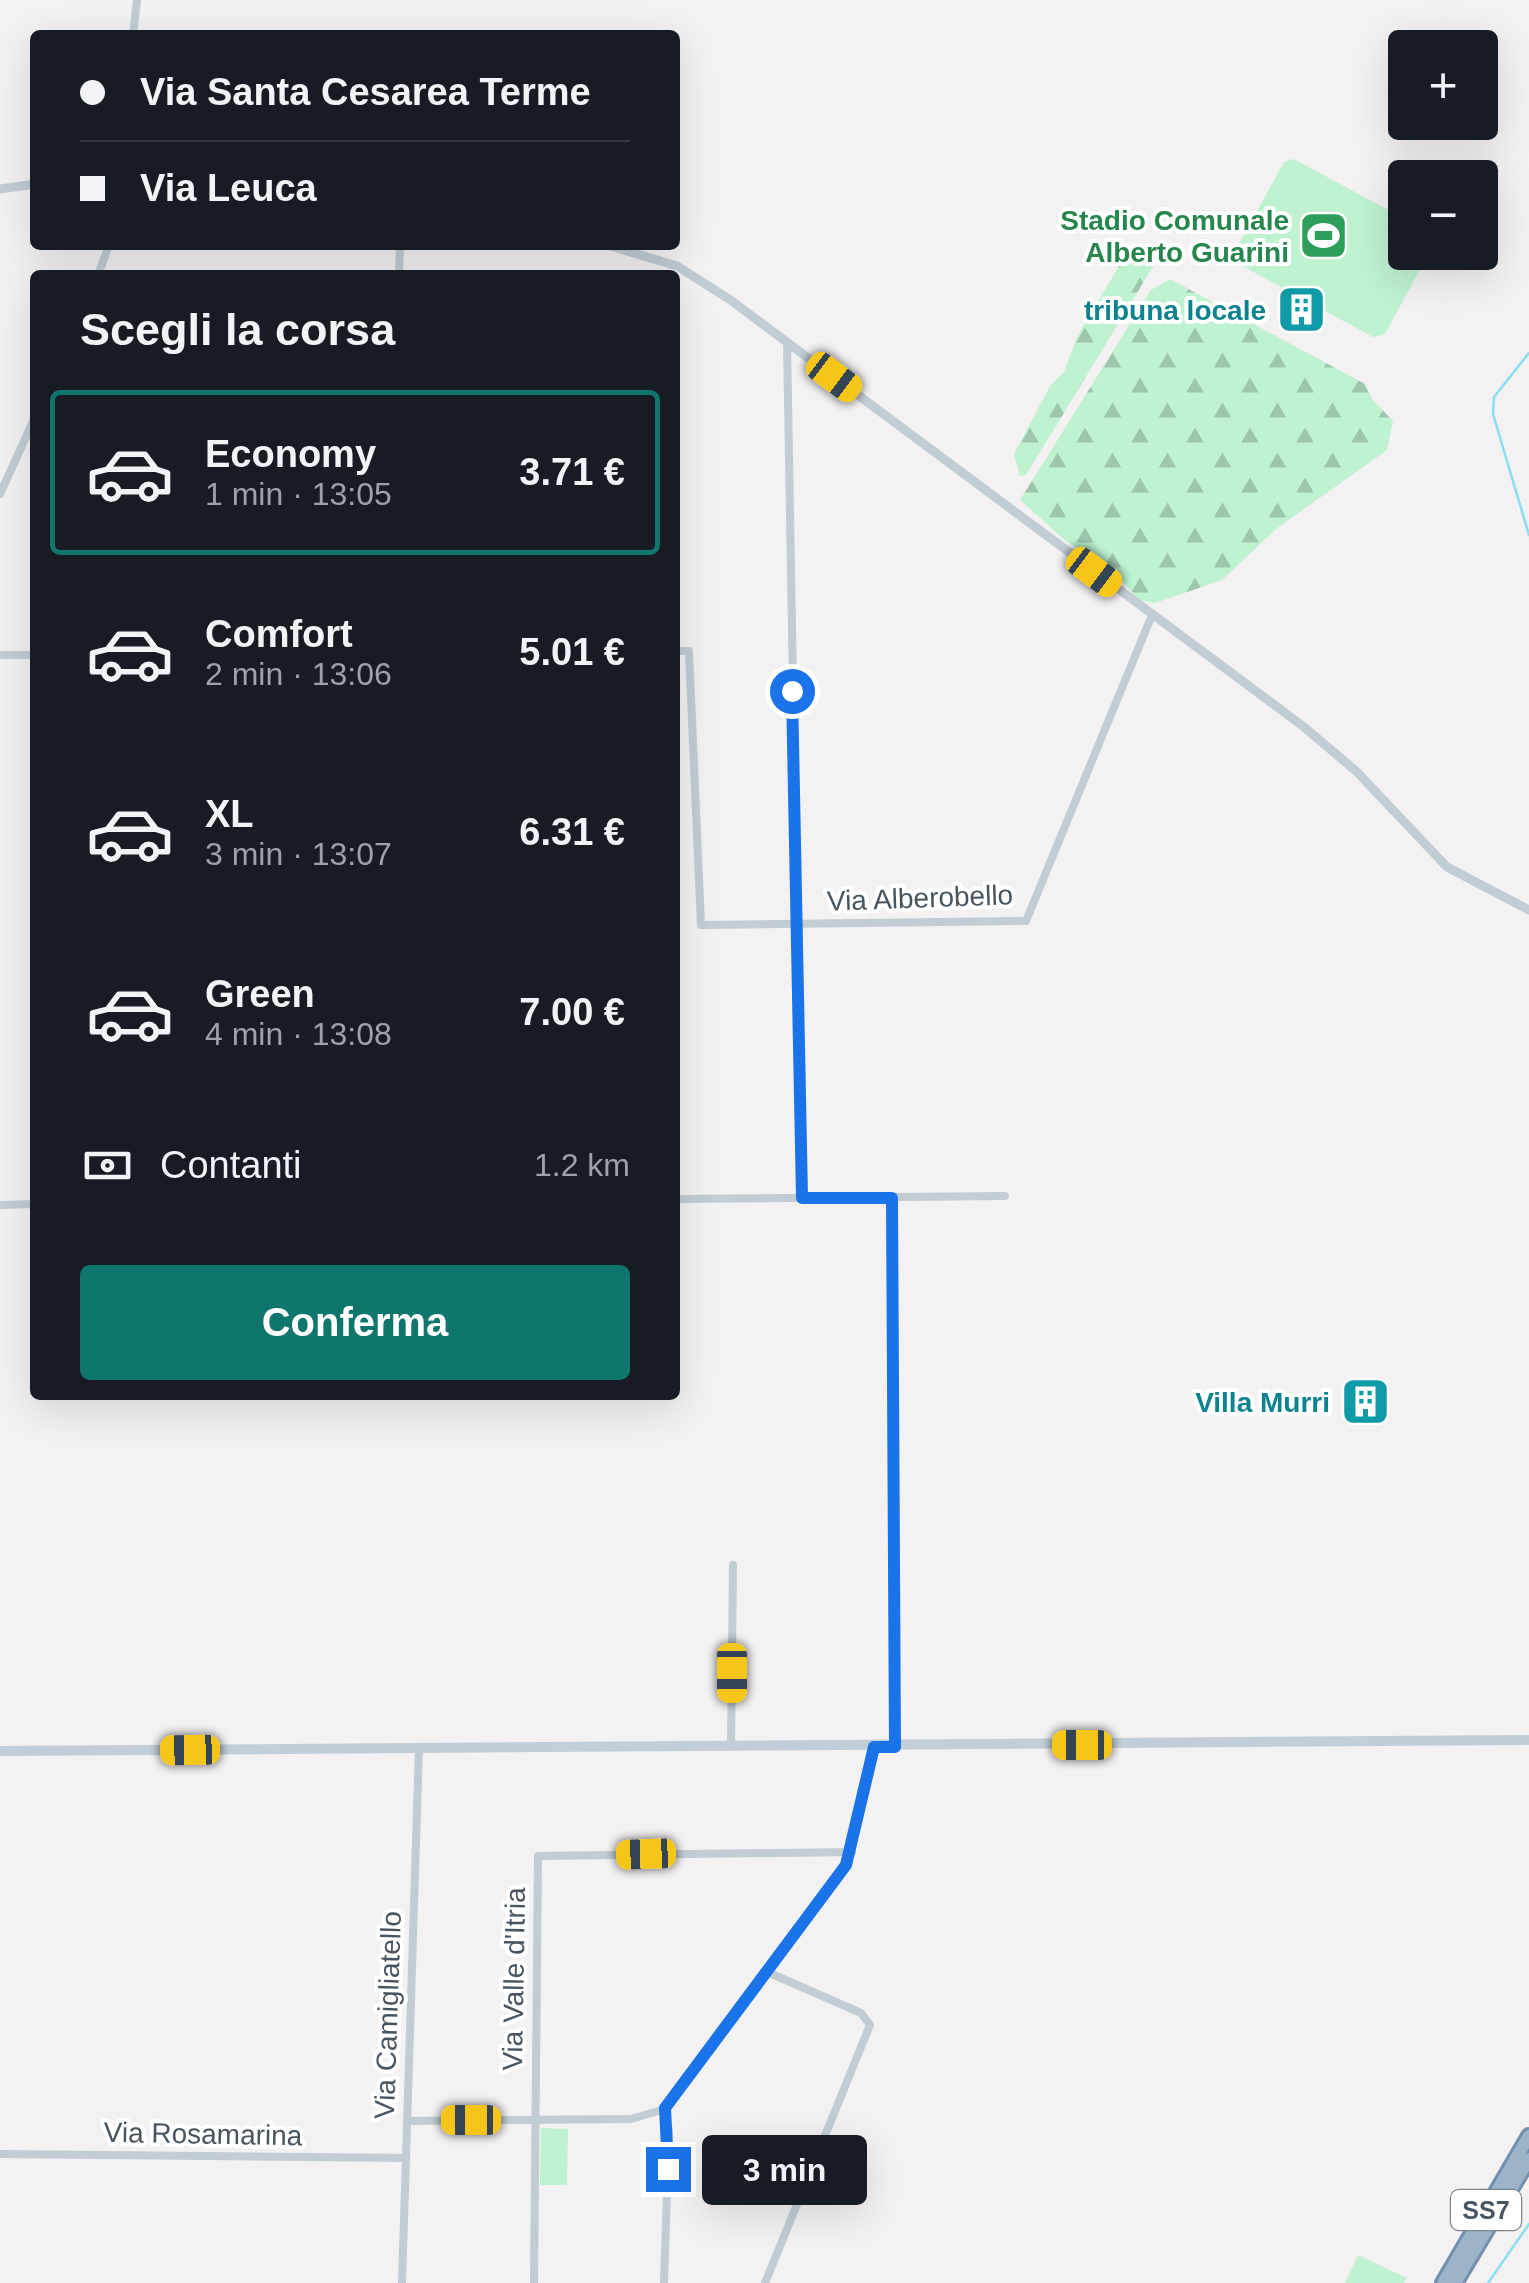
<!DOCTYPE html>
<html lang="it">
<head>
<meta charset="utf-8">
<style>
	:root { --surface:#171b24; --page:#242831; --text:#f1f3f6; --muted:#9ea1a6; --line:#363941; --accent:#0f766e }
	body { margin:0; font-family:Helvetica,sans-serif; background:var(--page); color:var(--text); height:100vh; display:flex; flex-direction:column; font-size:38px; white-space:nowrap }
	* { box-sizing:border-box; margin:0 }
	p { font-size:32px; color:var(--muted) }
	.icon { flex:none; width:55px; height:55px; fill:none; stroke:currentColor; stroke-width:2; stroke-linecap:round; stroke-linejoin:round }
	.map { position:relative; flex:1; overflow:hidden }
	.details { position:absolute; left:30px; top:270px; width:650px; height:1130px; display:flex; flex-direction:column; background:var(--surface); border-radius:10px; box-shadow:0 10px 40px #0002 }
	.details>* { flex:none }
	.banner { position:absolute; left:30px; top:30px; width:650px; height:220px; border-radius:10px; box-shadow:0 10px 40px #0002; display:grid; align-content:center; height:220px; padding:0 50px; background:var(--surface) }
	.tools { position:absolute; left:1388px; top:30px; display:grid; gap:20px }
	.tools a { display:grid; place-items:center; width:110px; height:110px; border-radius:10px; background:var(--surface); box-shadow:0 10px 40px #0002; font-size:50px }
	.end { position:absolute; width:45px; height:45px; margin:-22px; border:12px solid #1a73e8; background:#fff; box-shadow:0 0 0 5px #fff }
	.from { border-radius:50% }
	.bubble { position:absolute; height:70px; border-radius:10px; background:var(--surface); box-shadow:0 10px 40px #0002; font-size:32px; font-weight:600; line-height:70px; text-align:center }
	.car { position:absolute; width:30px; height:60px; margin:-30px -15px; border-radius:12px; box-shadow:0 0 8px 2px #0007; background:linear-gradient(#f5c518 24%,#345 0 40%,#f5c518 0 76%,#345 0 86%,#f5c518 0) }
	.banner b { display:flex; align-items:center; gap:35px; height:95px; font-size:38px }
	.banner b+b { border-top:2px solid var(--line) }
	.banner i { width:25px; height:25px; background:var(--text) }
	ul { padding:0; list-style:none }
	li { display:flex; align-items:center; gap:30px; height:165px; margin:0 20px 15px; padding:0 30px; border:5px solid transparent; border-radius:10px }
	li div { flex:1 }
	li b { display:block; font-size:38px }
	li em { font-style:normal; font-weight:600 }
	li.selected { border-color:var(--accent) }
	li>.icon { width:90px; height:90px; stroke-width:1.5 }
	h2 { padding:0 50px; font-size:45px; line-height:120px }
	.pay { display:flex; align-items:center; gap:25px; height:110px; padding:0 50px; font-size:38px }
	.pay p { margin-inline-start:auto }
	.primary-button { display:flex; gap:20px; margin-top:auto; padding:20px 50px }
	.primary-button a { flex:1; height:115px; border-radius:10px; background:var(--accent); color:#fff; font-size:40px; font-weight:600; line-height:115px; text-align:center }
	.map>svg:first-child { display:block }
</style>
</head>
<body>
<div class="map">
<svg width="1529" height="2283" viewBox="0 0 1529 2283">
	<defs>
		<pattern id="forest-firs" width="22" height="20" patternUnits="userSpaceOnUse" patternTransform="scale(2.5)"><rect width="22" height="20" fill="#bef2d1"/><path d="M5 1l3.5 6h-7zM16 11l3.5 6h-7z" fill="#9cc7ad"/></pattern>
	</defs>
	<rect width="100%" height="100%" fill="#f3f1f1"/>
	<!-- forest -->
	<path fill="url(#forest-firs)" d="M1131,254L1143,255L1154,265L1026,475L1020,476L1014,454L1050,386L1064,372L1077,337L1122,261Z
		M1170,279L1365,384L1373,400L1393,421L1387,450L1276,529L1222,580L1155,603L1139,600L1112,569L1066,541L1020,500L1151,290Z"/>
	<!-- pitch -->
	<path fill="#bef2d1" d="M1294,159L1405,219V252L1429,253L1385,334L1373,337L1237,263L1234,253L1284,162Z
		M541,2128L568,2129L567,2185H540Z
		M1358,2255L1407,2278L1404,2283H1345Z"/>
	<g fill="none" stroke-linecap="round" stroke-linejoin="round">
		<!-- stream -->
		<path stroke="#89def1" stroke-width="2.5" d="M1529,353L1494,397L1493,414L1529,535
			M1488,2283L1529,2224"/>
		<defs>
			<path id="trunk" d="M1443,2283L1529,2136
				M1455,2283L1529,2159"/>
		</defs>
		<!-- trunk casing -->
		<use href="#trunk" stroke="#7290ae" stroke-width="18"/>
		<!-- minor -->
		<path stroke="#c1ccd3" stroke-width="8" d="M133,35L137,0
			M98,275L109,245
			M399,275L400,245
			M787,342L802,1199
			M0,494L35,417
			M675,651H689L701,925L1026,921L1152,615
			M0,655H35
			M892,1198L895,1747
			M675,1199L1005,1196
			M0,1205L35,1204
			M731,1745L733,1565
			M765,1971L861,2013L870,2025L765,2283
			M407,2121L631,2119L665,2109L846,1865L874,1747
			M0,2154L406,2158
			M402,2283L419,1747
			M534,2283L538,1856L852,1852
			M664,2283L669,2131L665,2109"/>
		<!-- tertiary -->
		<path stroke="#c1ccd3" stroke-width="9" d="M0,189L35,184
			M607,245L677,266L729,299L1304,727L1356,771L1447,867L1529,910"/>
		<!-- secondary -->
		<path stroke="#c1cdd8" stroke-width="10" d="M0,1751L1529,1740"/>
		<!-- trunk -->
		<use href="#trunk" stroke="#9cb3ca" stroke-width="12"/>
	</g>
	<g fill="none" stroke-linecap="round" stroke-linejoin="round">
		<!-- route -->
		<path stroke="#1a73e8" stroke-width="12" d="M668,2169L665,2108L846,1865L874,1747H895L892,1198H802L792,691"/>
	</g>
	<!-- icons -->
	<defs>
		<symbol id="stadium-square" viewBox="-11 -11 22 22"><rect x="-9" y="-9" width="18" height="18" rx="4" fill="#2e9e5b" stroke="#fff"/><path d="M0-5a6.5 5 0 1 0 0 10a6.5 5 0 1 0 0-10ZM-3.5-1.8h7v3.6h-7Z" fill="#fff"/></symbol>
		<symbol id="building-square" viewBox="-11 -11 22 22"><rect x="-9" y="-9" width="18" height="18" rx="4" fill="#0f9aa8" stroke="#fff"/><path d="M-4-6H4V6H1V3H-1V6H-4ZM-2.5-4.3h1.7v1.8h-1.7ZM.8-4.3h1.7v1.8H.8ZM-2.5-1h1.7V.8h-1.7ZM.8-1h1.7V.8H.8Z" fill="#fff"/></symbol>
	</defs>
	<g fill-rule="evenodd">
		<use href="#stadium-square" x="1296" y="208" width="55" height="55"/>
		<use href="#building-square" x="1274" y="282" width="55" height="55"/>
		<use href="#building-square" x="1338" y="1374" width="55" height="55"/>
	</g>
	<g text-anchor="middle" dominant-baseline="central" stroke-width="8" stroke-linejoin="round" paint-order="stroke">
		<!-- shield labels -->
		<rect fill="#fff" stroke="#7f8890" stroke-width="2.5" x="1451" y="2190" width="70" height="40" rx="8"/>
		<g font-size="25" font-weight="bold" fill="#485560">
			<text x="1486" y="2210">SS7</text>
		</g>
		<!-- leisure labels -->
		<g font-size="28" font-weight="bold" fill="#27864d" stroke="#fff" text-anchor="end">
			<text x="1289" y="220">Stadio Comunale<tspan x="1289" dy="32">Alberto Guarini</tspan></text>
		</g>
		<!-- culture labels -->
		<g font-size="28" font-weight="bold" fill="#0d838f" stroke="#fff" text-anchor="end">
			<text x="1266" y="310">tribuna locale</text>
			<text x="1330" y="1402">Villa Murri</text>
		</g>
		<!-- street labels -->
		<g font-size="28" fill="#485560" stroke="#fff">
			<text transform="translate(920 898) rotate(-2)">Via Alberobello</text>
			<text transform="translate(514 1979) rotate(-89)">Via Valle d'Itria</text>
			<text transform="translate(388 2015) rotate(-88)">Via Camigliatello</text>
			<text transform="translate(203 2134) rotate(1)">Via Rosamarina</text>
		</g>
	</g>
</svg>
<div class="tools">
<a>+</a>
<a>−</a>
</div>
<i class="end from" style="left:792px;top:691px"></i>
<i class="end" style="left:668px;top:2169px"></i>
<div class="bubble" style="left:702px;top:2135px;width:165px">3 min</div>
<i class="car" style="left:834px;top:377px;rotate:127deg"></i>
<i class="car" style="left:1094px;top:572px;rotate:127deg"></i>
<i class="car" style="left:732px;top:1673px;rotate:180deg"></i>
<i class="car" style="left:1082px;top:1745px;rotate:270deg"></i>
<i class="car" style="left:190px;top:1750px;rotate:269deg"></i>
<i class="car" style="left:646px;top:1854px;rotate:268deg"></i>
<i class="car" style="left:471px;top:2120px;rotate:270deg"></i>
<div class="banner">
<b><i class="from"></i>Via Santa Cesarea Terme</b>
<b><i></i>Via Leuca</b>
</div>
<section class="details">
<h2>Scegli la corsa</h2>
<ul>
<li class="selected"><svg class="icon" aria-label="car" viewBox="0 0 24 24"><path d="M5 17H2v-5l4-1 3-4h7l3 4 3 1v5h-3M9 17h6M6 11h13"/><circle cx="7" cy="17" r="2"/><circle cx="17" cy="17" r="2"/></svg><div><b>Economy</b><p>1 min · 13:05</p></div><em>3.71 €</em></li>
<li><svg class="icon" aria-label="car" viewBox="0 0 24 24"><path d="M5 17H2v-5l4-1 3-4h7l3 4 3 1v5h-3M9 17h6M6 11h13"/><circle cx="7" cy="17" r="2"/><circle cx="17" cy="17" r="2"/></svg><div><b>Comfort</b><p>2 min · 13:06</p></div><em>5.01 €</em></li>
<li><svg class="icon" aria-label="car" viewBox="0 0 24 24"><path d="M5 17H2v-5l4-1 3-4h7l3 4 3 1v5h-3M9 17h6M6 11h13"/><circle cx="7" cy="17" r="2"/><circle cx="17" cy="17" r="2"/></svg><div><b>XL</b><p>3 min · 13:07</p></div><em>6.31 €</em></li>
<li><svg class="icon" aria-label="car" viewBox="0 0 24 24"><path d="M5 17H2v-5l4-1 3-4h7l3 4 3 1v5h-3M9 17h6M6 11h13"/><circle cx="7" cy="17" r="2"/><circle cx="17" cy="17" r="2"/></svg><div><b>Green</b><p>4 min · 13:08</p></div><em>7.00 €</em></li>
</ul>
<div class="pay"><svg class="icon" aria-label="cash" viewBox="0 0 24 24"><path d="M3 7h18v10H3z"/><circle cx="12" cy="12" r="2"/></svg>Contanti<p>1.2 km</p></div>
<div class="primary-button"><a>Conferma</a></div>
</section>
</div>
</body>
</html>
